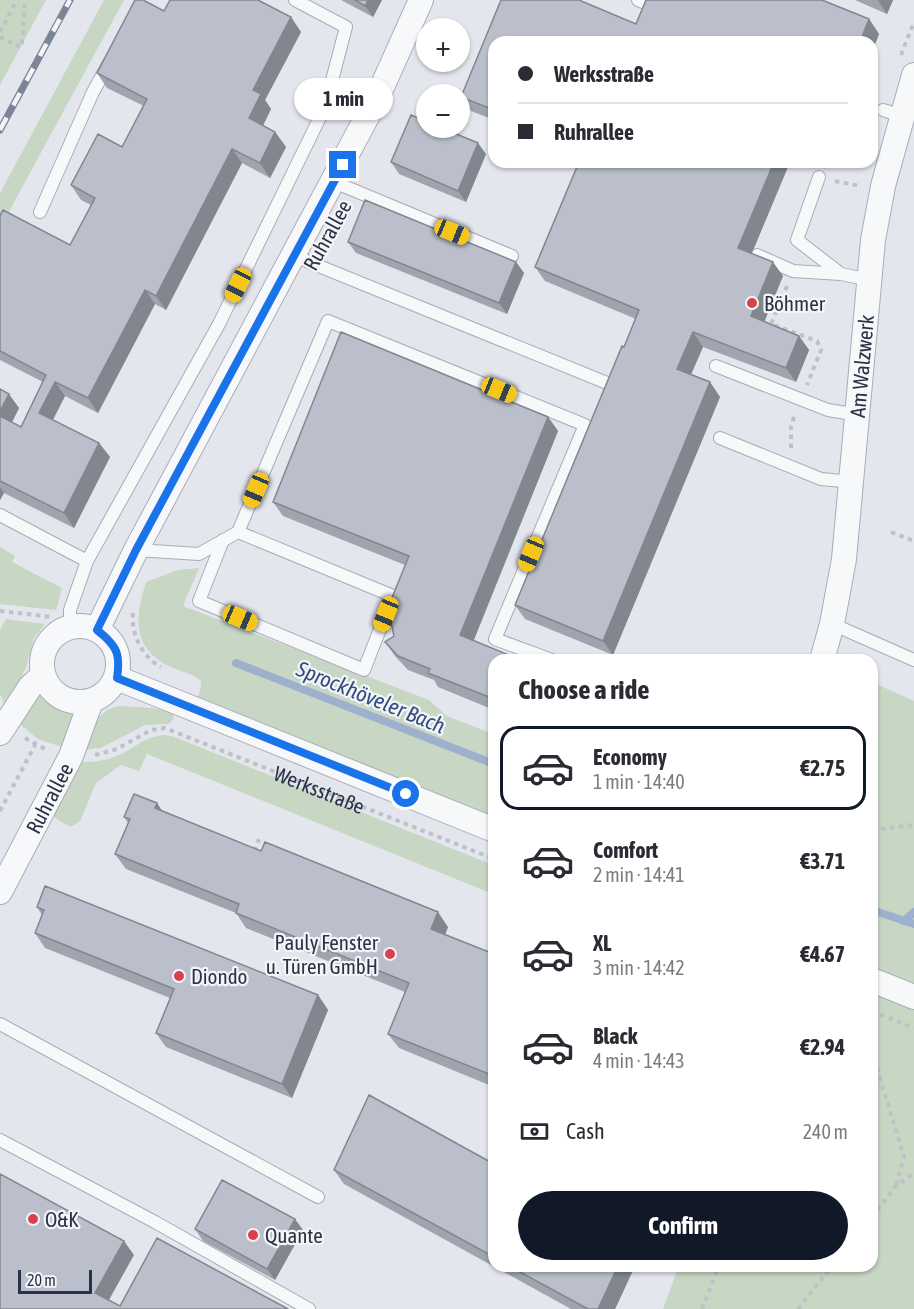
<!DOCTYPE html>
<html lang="en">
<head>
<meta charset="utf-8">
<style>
	:root { --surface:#fff; --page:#f2f2f3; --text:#2b2b33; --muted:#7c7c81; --line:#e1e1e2; --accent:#111827 }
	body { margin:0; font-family:"Asap Condensed",sans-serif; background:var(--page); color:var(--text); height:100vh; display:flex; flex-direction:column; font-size:22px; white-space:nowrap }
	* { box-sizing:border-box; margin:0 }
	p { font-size:20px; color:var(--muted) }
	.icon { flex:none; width:33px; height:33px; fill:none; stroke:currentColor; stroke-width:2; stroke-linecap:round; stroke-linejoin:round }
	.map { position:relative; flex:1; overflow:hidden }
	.drawer { position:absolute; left:488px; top:654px; width:390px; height:618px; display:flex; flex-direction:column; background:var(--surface); border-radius:18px; box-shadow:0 2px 4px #0004 }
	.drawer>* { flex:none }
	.banner { position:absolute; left:488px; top:36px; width:390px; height:132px; border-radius:18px; box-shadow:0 2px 4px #0004; display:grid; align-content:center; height:132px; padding:0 30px; background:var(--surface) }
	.fabs { position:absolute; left:416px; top:18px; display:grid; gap:12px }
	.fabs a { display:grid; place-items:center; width:54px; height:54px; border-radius:50%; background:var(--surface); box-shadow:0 2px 4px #0004; font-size:30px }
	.scale { position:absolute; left:18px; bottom:15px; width:74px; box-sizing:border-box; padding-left:6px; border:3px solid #2a3246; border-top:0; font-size:16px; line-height:21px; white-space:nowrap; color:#2a3246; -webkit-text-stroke:4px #f3f5f9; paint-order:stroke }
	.end { position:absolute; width:27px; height:27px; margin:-14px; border:8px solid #1a73e8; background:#fff; box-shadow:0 0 0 3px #fff }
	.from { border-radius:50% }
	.bubble { position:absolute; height:42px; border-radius:21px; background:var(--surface); box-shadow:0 2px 4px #0004; font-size:20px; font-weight:700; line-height:42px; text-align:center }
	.car { position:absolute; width:18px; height:36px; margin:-18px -9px; border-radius:8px; box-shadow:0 0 4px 2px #0007; background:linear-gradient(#f5c518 24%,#345 0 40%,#f5c518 0 76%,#345 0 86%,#f5c518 0) }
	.banner b { display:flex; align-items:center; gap:21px; height:57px; font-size:22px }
	.banner b+b { border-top:2px solid var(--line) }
	.banner i { width:15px; height:15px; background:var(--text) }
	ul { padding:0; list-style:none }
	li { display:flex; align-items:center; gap:18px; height:84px; margin:0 12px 9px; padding:0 18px; border:3px solid transparent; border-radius:18px }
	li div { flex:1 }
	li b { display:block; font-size:22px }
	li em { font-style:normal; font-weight:700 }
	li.selected { border-color:var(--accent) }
	li>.icon { width:54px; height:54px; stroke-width:1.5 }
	h2 { padding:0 30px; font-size:27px; line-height:72px }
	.pay { display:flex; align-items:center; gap:15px; height:66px; padding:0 30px; font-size:22px }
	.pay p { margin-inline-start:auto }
	.action { display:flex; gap:12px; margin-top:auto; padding:12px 30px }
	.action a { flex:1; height:69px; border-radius:36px; background:var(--accent); color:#fff; font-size:24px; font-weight:700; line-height:69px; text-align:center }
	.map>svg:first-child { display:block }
</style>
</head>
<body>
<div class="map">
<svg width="914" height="1309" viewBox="0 0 914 1309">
	<rect width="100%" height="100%" fill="#e3e6ec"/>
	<!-- green -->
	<path fill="#c7d7c4" d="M0,0H46L0,85Z
		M104,0H124L0,228V193Z
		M0,547L15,556L12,562L62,588L56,610L0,604Z
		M199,568L183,606L429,700L447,716L493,734V817L198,697L201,687V681C193,674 180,671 171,667C131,648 135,618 146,582L178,570Z
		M6,619L45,624L34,638L26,667L7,709L0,694V630Z
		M872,682L914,701V1309H663L679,1266H872Z
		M38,693C49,706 61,711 77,715L65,748L38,739L17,722Z
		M120,706L152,708L174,713L173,719L169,724L145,725L101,748L81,750C90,730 96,710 120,706Z
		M163,735L172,736L493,865V894L147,754L139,771L121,765L96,783L80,821L71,827L55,818L51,812L76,762C94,763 112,760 127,751C140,743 148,737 163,735Z"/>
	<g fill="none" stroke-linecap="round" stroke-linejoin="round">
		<!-- stream -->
		<path stroke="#9db1ce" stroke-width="8" d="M236,663L494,764
			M872,910L914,924
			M904,921L914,912"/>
		<defs>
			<path id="service" d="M638,0L650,5
				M883,110L902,116
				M819,177L797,240L841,274
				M334,182L512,256
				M40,212L93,92L109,63
				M757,255L793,271L841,274L870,280
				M294,256L612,385
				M716,366L828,410L859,415
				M720,438L821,479L852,482
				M0,515L87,561L219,324L325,107L346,27L295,0
				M223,540L199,601L364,670L393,596L238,532
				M136,550L199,554L238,532L328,321L585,425L495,639L552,660
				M832,624L914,660
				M70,627V610L87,561
				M0,1024L318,1197
				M0,1140L155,1222L309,1309"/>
			<g id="minor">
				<circle cx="80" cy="664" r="38"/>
				<path d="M97,630L136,550L378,96L421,0"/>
				<path id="s2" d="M822,660L832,624L844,559L873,240L883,186L914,75"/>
				<path d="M117,678L494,830"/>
				<path d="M0,733L30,687L43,675"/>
				<path id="s3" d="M0,892L71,756L91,701"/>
				<path d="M872,980L914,997"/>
			</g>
		</defs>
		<!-- service casing -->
		<use href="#service" stroke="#a8acb7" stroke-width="14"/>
		<!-- minor casing -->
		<use href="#minor" stroke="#a8acb7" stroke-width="26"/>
		<!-- path -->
		<g stroke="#bec1c8" stroke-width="4" stroke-dasharray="4.5 4.5" stroke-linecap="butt">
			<path d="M0,32L17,0"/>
			<path d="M0,37L20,47"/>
			<path d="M22,44L25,0"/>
			<path d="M901,55L914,22"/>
			<path d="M835,181L860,186"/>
			<path d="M787,286L771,324L817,341L821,350L807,385"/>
			<path d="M791,448V426L795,414"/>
			<path d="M891,532L914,541"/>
			<path d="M0,611L52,617"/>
			<path d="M133,613C131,634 142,657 161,667"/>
			<path d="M25,738L47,750"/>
			<path id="s1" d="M95,755L117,749L151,730L165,728L494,859"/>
			<path d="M0,811L35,745"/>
			<path d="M872,830L914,825"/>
			<path d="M254,851L259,839"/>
			<path d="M872,1011L914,1028"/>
			<path d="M872,1051L904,1157L896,1186"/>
			<path d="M872,1217L896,1186L914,1173"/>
			<path d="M702,1309L719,1266"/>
			<path d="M798,1309L832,1266"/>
		</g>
		<!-- service -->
		<use href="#service" stroke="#f7f8fa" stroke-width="12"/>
		<!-- minor -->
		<use href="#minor" stroke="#f7f8fa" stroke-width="24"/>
		<defs>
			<path id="rail" d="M0,130L70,0"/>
		</defs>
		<!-- rail casing -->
		<use href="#rail" stroke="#7c8497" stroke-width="7"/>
		<!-- rail -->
		<use href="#rail" stroke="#f3f5f9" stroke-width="4.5" stroke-dasharray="14" stroke-linecap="butt"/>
	</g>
	<!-- wall -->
	<path fill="#a0a4af" d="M341,0H382L373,17Z
		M501,0H579L636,24L646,0H822L869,19L879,34L872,52V42H494V120L471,111L461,97Z
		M855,0H893L887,14Z
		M164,11L291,17L301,32L265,100L271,109L263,126L275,132L286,147L270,178L242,163L166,310L155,304L98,413L65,396L53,420L99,443L110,457L74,528L4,493L0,500V389L19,408L12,422L21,427L43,382L0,360V216L70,245L91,205L81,200L71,185L122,147L144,106L107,88L97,73Z
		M486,154L466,202L399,174L391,162Z
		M579,162H790L752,253L783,276L764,322L799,336L809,350L796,382L703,347L691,375L710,382L720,397L613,655L525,619L515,605L636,319L545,281L535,267Z
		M348,242L516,262L524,273L507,314L356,253Z
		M548,417L558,431L474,640L494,660V710L438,687L434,680L408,670L395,656L385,642L394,636L392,610L389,605L405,565L283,516L273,502Z
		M163,811L448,927L445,935L494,954V1087L399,1048L388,1034L405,992L246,928L236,913L126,869L115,854L128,823L124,817Z
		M37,907L318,995L328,1010L292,1098L166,1047L156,1033L170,998L45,948L35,933L42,915Z
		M494,1164V1266H635L615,1309H571L344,1184L334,1170Z
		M195,1229L303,1230L275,1280L203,1241Z"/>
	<!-- shaded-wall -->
	<path fill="#82868e" d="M368,0H382L373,17L365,6Z
		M878,0H893L887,14Z
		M291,17L301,32L265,100L271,109L259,133L249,118L253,90Z
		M869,19L879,34L872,52V42H860Z
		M275,132L286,147L270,178L260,163Z
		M478,143L486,154L466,202L458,191Z
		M232,149L242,163L166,310L156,296Z
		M774,162H790L748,262L738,248Z
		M516,262L524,273L507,314L499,303Z
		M773,262L783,276L761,330L751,316Z
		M145,290L155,304L98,413L88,398Z
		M693,332L703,347L687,383L677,369Z
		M799,336L809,350L796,382L786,368Z
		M55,382L65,396L49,427L39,413Z
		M710,382L720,397L613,655L603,641Z
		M9,394L19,408L8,430L0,418V411Z
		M548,417L558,431L470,649L460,635Z
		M99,443L110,457L74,528L64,513Z
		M0,487L4,493L0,500Z
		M157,803L167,818L155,808Z
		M438,912L448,927L441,944L431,929Z
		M318,995L328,1010L292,1098L282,1084Z
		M295,1219L303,1230L275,1280L267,1269Z
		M124,1241L134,1255L105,1307L95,1293Z
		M618,1266H635L615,1309H598Z"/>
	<!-- building -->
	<path fill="#babfcb" stroke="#82868e" stroke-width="1.5" d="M135,0H143L164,11L170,0H258L291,17L253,90L261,94L249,118L275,132L260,163L232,149L156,296L145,290L88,398L55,382L39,413L99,443L64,513L0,481V416L21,427L46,375L0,351V216L3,210L70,245L95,198L71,185L98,134L122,147L147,99L97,73Z
		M355,0H368L365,6Z
		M501,0H579L636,24L646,0H822L869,19L860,42H494V110L461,97Z
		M411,115L426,121V128H442L478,143L458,191L391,162Z
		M579,162H774L738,248L773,262L751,316L799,336L786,368L693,332L677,369L710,382L603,641L515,605L622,346L624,347L639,310L535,267Z
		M365,200L516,262L499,303L348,242Z
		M341,332L548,417L460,635L521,660H494V699L428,673L430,669L398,656L385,642L394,636L391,622L393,607L389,605L409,556L273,502Z
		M0,389L9,394L0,411Z
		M134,794L157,803L155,808L261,851L265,842L438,912L431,929L494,954V1076L388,1034L409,983L236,913L239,904L115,854L130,819L124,817Z
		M45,886L318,995L282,1084L156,1033L174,989L35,933L44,910L37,907Z
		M369,1095L494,1164V1257L334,1170Z
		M0,1174L124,1241L95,1293L120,1306L157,1238L288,1309H0Z
		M222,1180L295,1219L267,1269L195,1229Z
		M509,1266H618L598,1309H588Z"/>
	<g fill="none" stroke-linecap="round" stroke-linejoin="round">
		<!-- route -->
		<path stroke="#1a73e8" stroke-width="8" d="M343,165L136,550L97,630C116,645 121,653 117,678L406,794"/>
	</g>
	<!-- markers -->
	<g fill="#d8424e" stroke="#f3f5f9" stroke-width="2">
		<circle cx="752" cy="303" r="6"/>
		<circle cx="390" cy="954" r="6"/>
		<circle cx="179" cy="976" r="6"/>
		<circle cx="33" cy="1219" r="6"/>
		<circle cx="253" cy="1235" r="6"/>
	</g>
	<g text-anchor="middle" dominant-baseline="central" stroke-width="4.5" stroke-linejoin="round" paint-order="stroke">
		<!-- street labels -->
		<g font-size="21" fill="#2a3246" stroke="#f3f5f9">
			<text transform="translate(327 235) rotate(-61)">Ruhrallee</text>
			<text stroke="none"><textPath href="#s2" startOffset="297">Am Walzwerk</textPath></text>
			<text stroke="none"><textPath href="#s1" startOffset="242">Werksstraße</textPath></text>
			<text stroke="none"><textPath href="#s3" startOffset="106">Ruhrallee</textPath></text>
		</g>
		<!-- poi labels -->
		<g font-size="21" fill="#2a3246" stroke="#f3f5f9" text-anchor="start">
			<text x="764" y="303">Böhmer</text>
			<text x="378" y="942" text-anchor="end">Pauly Fenster<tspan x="378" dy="24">u. Türen GmbH</tspan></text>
			<text x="191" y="976">Diondo</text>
			<text x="45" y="1219">O&amp;K</text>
			<text x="265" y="1235">Quante</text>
		</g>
		<!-- water labels -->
		<g font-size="22" font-style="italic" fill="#304d7d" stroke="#f3f5f9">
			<text transform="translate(371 697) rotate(22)">Sprockhöveler Bach</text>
		</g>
	</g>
</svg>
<div class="fabs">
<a>+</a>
<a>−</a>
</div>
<div class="scale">20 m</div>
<i class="end from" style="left:406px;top:794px"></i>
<i class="end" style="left:343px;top:165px"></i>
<div class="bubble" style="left:294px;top:78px;width:99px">1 min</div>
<i class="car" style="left:452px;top:232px;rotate:112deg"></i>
<i class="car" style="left:238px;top:285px;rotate:206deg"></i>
<i class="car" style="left:499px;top:390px;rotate:112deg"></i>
<i class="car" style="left:256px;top:490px;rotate:203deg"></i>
<i class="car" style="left:531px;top:554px;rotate:203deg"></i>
<i class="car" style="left:386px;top:614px;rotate:202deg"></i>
<i class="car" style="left:240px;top:618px;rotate:113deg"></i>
<div class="banner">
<b><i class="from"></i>Werksstraße</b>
<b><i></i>Ruhrallee</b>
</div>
<section class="drawer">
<h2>Choose a ride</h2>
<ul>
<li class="selected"><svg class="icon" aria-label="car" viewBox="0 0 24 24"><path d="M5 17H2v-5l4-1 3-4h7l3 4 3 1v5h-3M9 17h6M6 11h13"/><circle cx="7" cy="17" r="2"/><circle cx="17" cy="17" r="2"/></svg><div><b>Economy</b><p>1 min · 14:40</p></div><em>€2.75</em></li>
<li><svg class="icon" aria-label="car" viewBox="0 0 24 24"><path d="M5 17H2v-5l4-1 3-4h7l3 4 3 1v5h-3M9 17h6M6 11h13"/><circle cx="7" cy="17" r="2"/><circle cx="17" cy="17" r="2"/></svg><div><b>Comfort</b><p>2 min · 14:41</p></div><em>€3.71</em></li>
<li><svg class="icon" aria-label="car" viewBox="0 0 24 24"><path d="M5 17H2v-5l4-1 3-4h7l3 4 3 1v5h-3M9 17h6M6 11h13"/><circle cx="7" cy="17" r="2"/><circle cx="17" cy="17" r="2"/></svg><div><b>XL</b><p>3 min · 14:42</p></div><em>€4.67</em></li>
<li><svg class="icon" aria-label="car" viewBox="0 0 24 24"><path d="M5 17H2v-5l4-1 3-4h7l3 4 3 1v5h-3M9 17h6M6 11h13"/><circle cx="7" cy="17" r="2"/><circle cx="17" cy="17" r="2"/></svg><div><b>Black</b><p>4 min · 14:43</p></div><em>€2.94</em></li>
</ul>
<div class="pay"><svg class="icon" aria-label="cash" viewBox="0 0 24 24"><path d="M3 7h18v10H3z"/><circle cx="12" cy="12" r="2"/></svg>Cash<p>240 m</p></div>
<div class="action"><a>Confirm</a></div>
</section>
</div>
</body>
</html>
